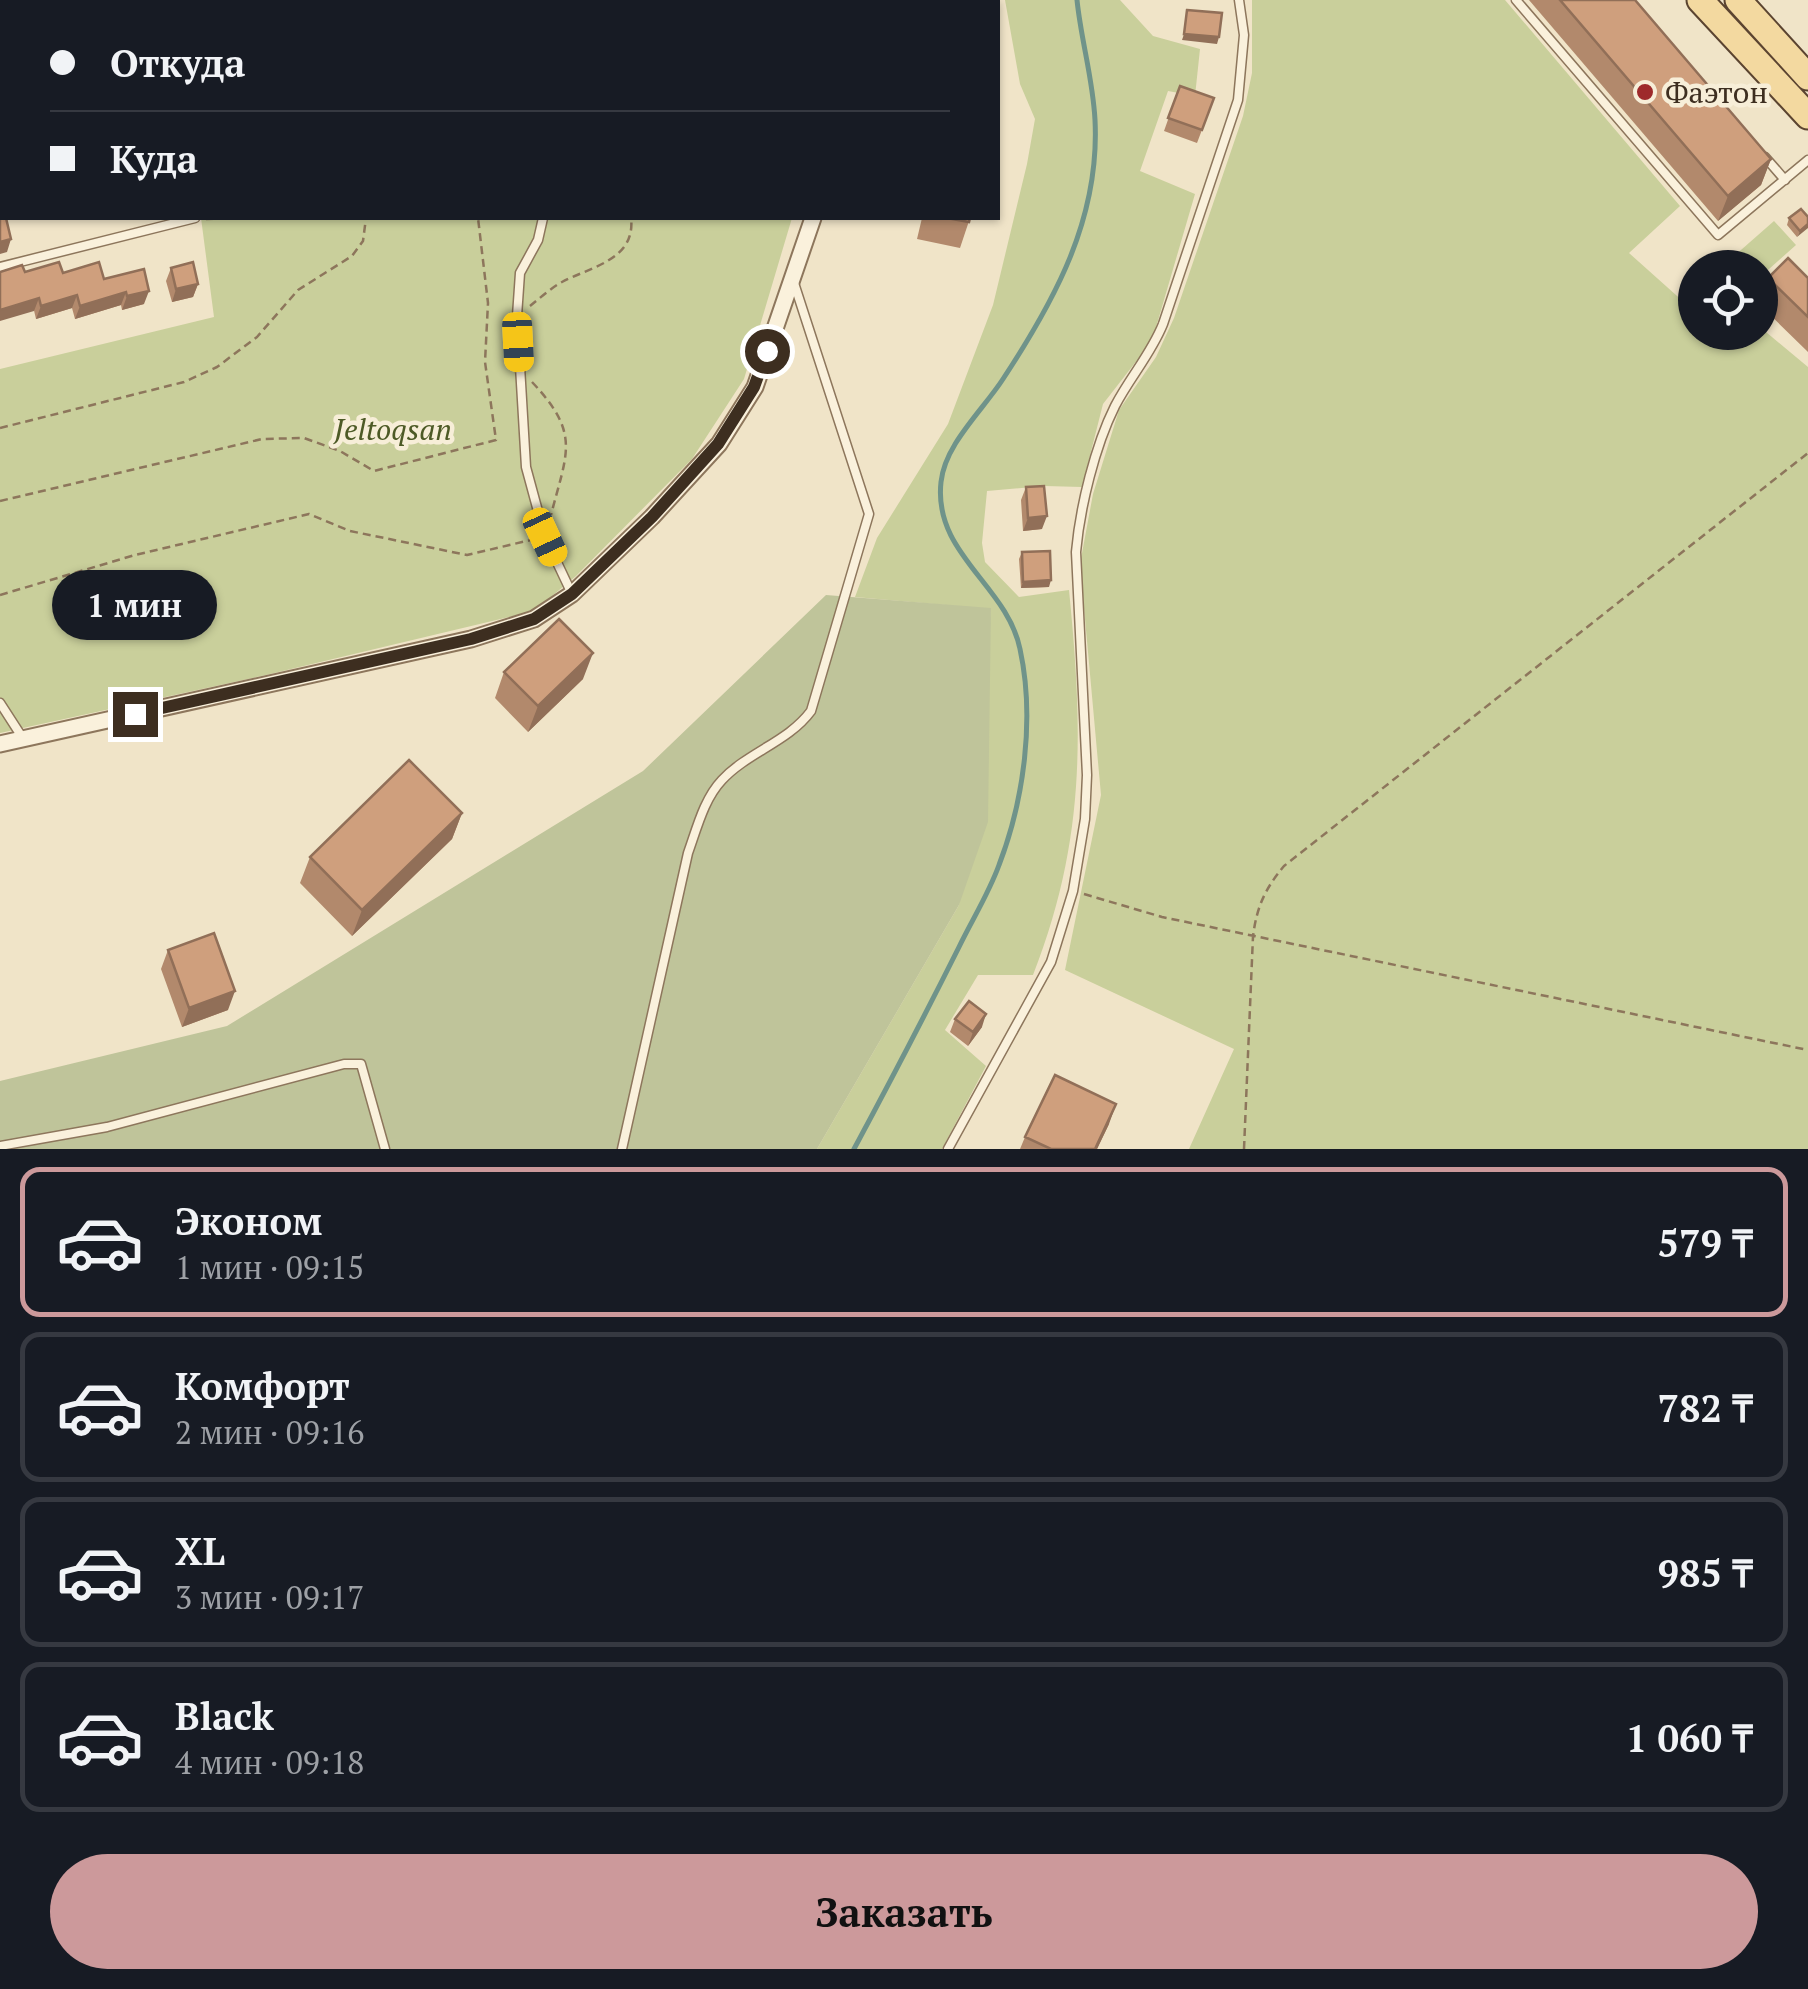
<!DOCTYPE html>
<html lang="ru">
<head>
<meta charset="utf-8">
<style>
	:root { --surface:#171b24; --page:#20242c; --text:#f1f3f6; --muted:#9ea1a6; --line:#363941; --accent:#cc999b }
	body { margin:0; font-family:"PT Serif",serif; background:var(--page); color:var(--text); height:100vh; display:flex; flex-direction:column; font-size:38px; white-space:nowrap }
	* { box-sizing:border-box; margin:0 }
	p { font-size:32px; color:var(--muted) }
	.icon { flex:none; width:55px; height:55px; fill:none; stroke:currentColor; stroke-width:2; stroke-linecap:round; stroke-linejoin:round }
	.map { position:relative; height:1149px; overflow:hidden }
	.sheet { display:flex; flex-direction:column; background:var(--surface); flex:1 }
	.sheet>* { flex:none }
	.top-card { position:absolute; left:0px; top:0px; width:1000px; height:220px; box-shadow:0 2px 8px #0004; display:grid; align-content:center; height:220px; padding:0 50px; background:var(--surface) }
	.controls { position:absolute; left:1678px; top:250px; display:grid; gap:20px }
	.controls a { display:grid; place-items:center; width:100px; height:100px; border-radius:50%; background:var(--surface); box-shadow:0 2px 8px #0004; font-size:50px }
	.end { position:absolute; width:45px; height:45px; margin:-22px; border:12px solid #3d2e20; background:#fff; box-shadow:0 0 0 5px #fff }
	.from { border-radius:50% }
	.bubble { position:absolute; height:70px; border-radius:35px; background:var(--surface); box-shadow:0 2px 8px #0004; font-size:32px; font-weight:600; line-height:70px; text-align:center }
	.car { position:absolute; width:30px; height:60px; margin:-30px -15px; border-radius:12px; box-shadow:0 0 8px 2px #0007; background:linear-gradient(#f5c518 24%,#345 0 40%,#f5c518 0 76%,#345 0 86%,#f5c518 0) }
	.top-card b { display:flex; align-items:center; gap:35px; height:95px; font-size:38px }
	.top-card b+b { border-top:2px solid var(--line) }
	.top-card i { width:25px; height:25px; background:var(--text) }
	ul { padding:18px 0 0; list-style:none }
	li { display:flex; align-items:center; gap:30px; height:150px; margin:0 20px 15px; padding:0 30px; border:5px solid var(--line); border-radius:20px }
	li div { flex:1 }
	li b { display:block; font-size:38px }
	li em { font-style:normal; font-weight:600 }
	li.current { border-color:var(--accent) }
	li>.icon { width:90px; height:90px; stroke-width:1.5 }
	.primary-button { display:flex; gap:20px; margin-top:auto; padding:20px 50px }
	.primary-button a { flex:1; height:115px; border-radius:60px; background:var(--accent); color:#111; font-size:40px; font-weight:600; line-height:115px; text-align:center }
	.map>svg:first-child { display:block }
</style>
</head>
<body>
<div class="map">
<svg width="1808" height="1149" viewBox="0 0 1808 1149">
	<rect width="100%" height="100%" fill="#f0e4c8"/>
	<!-- green -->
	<path fill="#c9cf9b" d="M172,0H857L856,2Z
		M1005,0H1120L1153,36L1200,49L1195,96L1168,91L1140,171L1195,194L1152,341L1103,404L1082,487L1045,486L987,491L982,543L985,562L1019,597L1069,590C1083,731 1086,840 1033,975H978L945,1030L986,1066L942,1149H817L959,905L991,609L855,597L877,538L948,424L993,305L1027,164L1035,119L1020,84Z
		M1252,0H1505L1680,206L1629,253L1695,312V332H1760V327L1808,367V1149H1189L1234,1049L1065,970L1101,795L1080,564L1093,494L1119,410L1156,357L1174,318L1243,116L1252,73Z
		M201,218H792L744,379L692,459L576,576L534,611L266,675L0,733V369L214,317Z
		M1774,221L1796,245L1760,277V268L1742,267L1733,257Z"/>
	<!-- cemetery -->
	<path fill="#bfc49a" d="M826,595L991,608L988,822L959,905L817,1149H0V1081L227,1026L643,771Z"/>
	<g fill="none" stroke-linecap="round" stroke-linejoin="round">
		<!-- stream -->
		<path stroke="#6f938a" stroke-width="5" d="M854,1149C890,1082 925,1015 959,947C972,920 989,893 999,865C1024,800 1035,718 1020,649C1007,585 933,554 941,482C945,444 983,410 1003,379C1055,300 1100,218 1095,120C1093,79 1081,40 1077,0"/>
		<defs>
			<path id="service" d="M172,0V2
				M449,0L450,2
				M1516,0L1718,235L1808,160
				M0,88L2,87
				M1765,157L1785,180
				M543,218L538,240L520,273L517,316L526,467L545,537L572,594
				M0,267L195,218
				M0,703L22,737
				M0,1146L107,1127L344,1064H361L385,1149
				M622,1149L688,853C697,828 704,799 722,780C748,752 788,742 811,711L869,514L794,283
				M948,1149L1051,962L1073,891L1085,819L1087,775L1076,552C1080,507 1095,446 1115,406C1130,377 1151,354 1163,324L1238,100L1244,35L1239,0"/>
			<path id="minor" d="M875,2L876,0
				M0,744L471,639L534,619L572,594L652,517L719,444L755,387L813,218"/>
			<path id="primary" d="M1700,0L1808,116
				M1738,0L1808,77"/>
		</defs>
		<!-- service casing -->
		<use href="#service" stroke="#8d765c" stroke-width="11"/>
		<!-- minor casing -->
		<use href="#minor" stroke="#8d765c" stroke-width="19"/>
		<!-- primary casing -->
		<use href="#primary" stroke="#5b4430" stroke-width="29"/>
		<!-- path -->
		<path stroke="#8d765c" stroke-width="2.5" stroke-dasharray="8 5" stroke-linecap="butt" d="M422,0L423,2
			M370,2V0
			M587,2V0
			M206,219L229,218
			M530,306C540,298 551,288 562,282C590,267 636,260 631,218
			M532,382C581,434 567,452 551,515
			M0,428L184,382L217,367L257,337L298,290L352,256L363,241L366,218
			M0,501L262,439L304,438L340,451L374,471L496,440L485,362L488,303L478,218
			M0,595L135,555L309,514L350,531L467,555L535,539
			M1084,894L1162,917L1808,1050
			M1244,1149L1253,936C1257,906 1265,889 1284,866L1808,453"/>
		<!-- service -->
		<use href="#service" stroke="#faf1dc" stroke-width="8"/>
		<!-- minor -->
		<use href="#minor" stroke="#faf1dc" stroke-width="15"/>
		<!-- primary -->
		<use href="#primary" stroke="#f3d9a0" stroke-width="25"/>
	</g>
	<!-- wall -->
	<path fill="#b2896c" d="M1529,0H1635L1771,159L1761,185L1718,221Z
		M1180,86L1214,98L1197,143L1164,131Z
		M0,157H2V192H0Z
		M1808,217L1797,237L1787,225L1789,218Z
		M922,218H970L960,248L917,239Z
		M171,268L198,284L193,297L172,302L166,281Z
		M25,272L63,273L104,279L144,304L122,310L121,305L75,319L72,308L36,319Z
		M1768,278H1808V352L1760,305V299Z
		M1026,487L1042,529L1023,531L1021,500Z
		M1022,552L1049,587L1021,588L1019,559Z
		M504,672L583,679L528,732L495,698Z
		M462,813L452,839L352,936L300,883L310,857Z
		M168,950L228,1010L182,1027L161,969Z
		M955,1019L982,1027L968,1046L950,1032Z
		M1109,1124L1097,1149H1020L1025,1137Z"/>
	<!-- shaded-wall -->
	<path fill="#916f58" d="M1184,34L1219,37L1217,44L1182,40Z
		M1771,159L1761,185L1718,221L1728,196Z
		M1808,224V228L1797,237L1800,231Z
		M11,239L7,252L0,254V242Z
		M198,284L193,297L172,302L176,289Z
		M149,291L144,304L122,310L127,296Z
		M126,292L121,305L75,319L80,306Z
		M77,295L72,308L36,319L41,306Z
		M39,298L34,311L0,321V310Z
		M1047,516L1042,529L1023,531L1028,518Z
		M1051,580L1049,587L1021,588L1023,582Z
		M593,653L583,679L528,732L538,706Z
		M462,813L452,839L352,936L362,910Z
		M235,991L228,1010L182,1027L189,1008Z
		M986,1014L982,1027L968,1046L973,1032Z
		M1116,1104L1109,1124L1097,1149H1095Z"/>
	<!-- building -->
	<path fill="#cf9f7d" stroke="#916f58" stroke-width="2.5" d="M51,0H74L75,2H52Z
		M1560,0H1635L1771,159L1728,196Z
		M1187,10L1222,13L1219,37L1184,34Z
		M1180,86L1214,98L1202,130L1168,118Z
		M0,204H2V218H6L11,239L0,242Z
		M1801,209L1808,217V224L1800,231L1789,218Z
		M947,218H970L969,222Z
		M1788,258L1808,278V317L1768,278Z
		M59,262L63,273L99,262L104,279L144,269L149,291L127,296L126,292L80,306L77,295L41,306L39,298L0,310V272L22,265L25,272Z
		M193,262L198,284L176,289L171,268Z
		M1044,486L1047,516L1028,518L1026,487Z
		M1050,551L1051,580L1023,582L1022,552Z
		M559,619L593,653L538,706L504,672Z
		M409,760L462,813L362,910L310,857Z
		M214,933L235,991L189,1008L168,950Z
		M969,1001L986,1014L973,1032L955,1019Z
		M1055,1075L1116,1104L1095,1149H1051L1025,1137Z"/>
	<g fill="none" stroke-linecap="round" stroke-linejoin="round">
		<!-- route -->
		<path stroke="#3d2e20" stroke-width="12" d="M135,714L471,639L534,619L572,594L652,517L718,444L754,387L767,351"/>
	</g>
	<!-- markers -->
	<circle fill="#9e2a2b" stroke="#f7eed8" stroke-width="4" cx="1645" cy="92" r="10"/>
	<g text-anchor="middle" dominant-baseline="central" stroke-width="9" stroke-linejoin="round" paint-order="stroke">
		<!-- poi labels -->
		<g font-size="30" fill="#3d2e20" stroke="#f7eed8" text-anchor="start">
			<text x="1665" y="92">Фаэтон</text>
		</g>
		<!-- park labels -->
		<g font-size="30" font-style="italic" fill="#4d5a26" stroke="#f7eed8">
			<text x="393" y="429">Jeltoqsan</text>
		</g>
	</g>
</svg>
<div class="controls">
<a><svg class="icon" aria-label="locate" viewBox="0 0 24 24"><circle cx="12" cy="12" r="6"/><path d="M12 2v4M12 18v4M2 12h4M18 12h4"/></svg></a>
</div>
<i class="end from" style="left:767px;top:351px"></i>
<i class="end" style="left:135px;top:714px"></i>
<div class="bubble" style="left:52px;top:570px;width:165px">1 мин</div>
<i class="car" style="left:518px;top:342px;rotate:177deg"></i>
<i class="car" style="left:545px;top:537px;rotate:155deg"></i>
<div class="top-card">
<b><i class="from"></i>Откуда</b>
<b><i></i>Куда</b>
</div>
</div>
<section class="sheet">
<ul>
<li class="current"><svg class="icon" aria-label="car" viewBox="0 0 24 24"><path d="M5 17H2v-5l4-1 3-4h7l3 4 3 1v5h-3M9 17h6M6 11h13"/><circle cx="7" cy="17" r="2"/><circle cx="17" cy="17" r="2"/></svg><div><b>Эконом</b><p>1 мин · 09:15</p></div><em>579 ₸</em></li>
<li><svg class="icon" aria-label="car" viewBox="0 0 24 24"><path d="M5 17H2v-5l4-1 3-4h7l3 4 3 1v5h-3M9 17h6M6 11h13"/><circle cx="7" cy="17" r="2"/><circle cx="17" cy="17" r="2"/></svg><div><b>Комфорт</b><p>2 мин · 09:16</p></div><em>782 ₸</em></li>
<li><svg class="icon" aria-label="car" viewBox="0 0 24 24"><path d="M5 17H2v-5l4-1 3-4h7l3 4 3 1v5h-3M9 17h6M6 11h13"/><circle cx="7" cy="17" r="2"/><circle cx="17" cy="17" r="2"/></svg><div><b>XL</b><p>3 мин · 09:17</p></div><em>985 ₸</em></li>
<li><svg class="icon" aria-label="car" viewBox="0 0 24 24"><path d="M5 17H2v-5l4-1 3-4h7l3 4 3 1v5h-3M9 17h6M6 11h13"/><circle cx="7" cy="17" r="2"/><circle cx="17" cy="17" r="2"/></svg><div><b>Black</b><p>4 мин · 09:18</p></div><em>1 060 ₸</em></li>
</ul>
<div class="primary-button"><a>Заказать</a></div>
</section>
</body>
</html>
